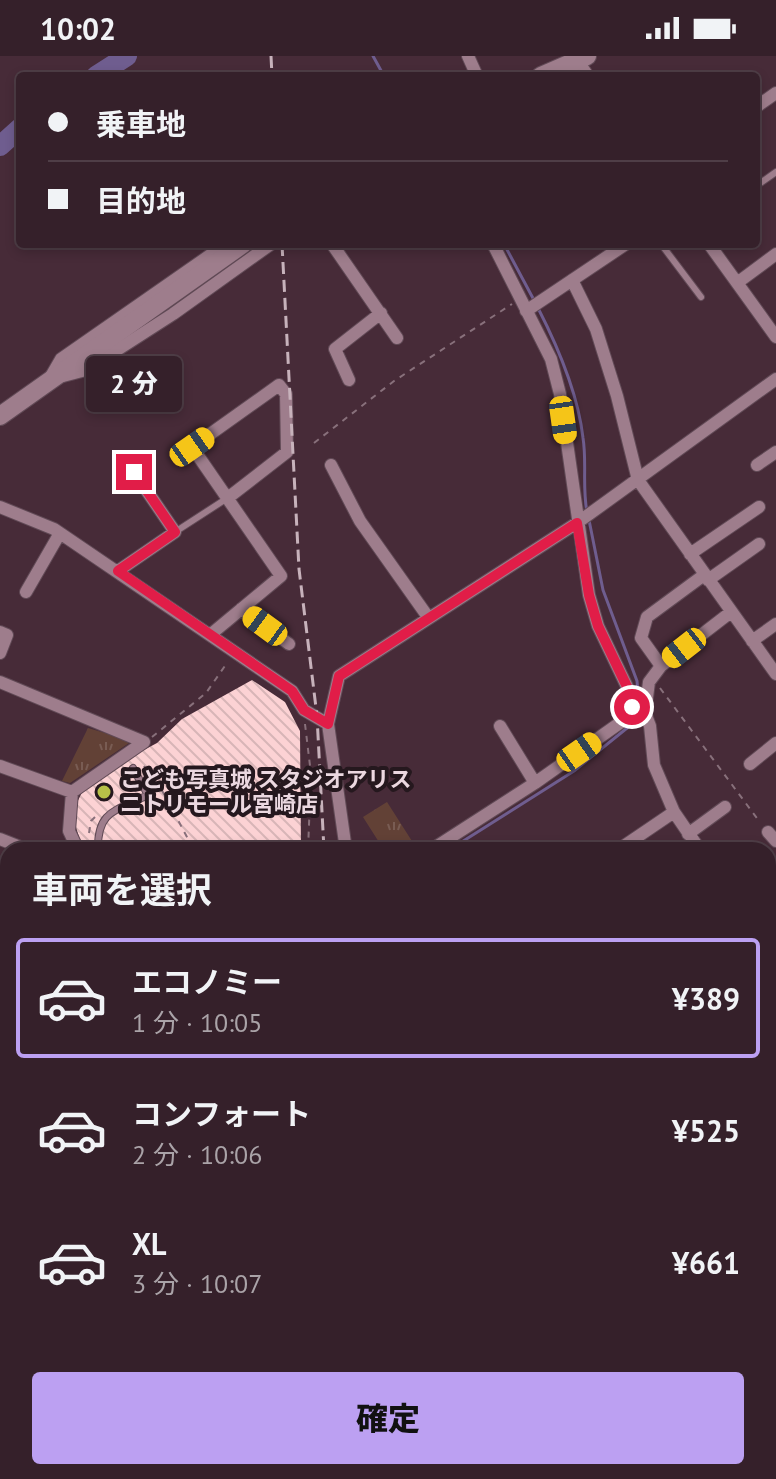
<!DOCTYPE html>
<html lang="ja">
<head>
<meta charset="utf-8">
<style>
	:root { --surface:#35202a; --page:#402d36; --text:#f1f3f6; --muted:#aaa3a8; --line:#4f3e47; --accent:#bca0f2 }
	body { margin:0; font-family:"PT Sans","Noto Sans JP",sans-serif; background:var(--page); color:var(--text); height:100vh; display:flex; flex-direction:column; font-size:30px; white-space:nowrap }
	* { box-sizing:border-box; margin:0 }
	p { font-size:26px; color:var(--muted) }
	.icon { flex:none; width:44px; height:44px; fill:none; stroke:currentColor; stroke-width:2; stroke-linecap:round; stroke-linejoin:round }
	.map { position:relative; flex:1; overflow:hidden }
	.details { position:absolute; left:0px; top:786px; width:776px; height:638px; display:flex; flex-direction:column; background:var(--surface); border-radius:24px 24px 0 0; box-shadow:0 4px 12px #0003,0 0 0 2px var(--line) }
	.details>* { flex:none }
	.guide { position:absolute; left:16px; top:16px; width:744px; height:176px; border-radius:8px; box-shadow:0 4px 12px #0003,0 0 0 2px var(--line); display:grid; align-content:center; height:176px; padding:0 32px; background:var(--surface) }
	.end { position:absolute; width:36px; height:36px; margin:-18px; border:10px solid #e11d48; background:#fff; box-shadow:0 0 0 4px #fff }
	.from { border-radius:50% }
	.bubble { position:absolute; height:56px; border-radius:8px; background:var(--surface); box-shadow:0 4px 12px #0003,0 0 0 2px var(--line); font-size:26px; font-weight:800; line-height:56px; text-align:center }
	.car { position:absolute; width:24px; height:48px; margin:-24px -12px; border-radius:10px; box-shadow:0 0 6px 2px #0007; background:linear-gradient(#f5c518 24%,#345 0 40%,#f5c518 0 76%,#345 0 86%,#f5c518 0) }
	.guide b { display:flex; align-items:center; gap:28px; height:76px; font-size:30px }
	.guide b+b { border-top:2px solid var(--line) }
	.guide i { width:20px; height:20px; background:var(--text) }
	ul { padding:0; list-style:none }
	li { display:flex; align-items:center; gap:24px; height:120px; margin:0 16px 12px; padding:0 16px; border:4px solid transparent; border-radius:8px }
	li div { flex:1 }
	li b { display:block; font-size:30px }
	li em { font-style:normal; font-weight:800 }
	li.active { border-color:var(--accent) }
	li>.icon { width:72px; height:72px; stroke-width:1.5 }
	h2 { padding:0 32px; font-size:36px; line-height:96px }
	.button { display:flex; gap:16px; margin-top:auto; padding:16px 32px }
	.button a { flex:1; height:92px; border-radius:8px; background:var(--accent); color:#111; font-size:32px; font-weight:800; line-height:92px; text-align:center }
	.status { display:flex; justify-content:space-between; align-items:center; height:56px; padding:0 40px; background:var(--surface); direction:ltr }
	.status svg { height:22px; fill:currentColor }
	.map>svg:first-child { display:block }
</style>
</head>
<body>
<div class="status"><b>10:02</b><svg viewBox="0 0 49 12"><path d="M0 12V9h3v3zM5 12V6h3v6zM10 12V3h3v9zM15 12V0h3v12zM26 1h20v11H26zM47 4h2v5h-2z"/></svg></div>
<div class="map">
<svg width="776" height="1423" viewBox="0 0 776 1423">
	<defs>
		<pattern id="grass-tufts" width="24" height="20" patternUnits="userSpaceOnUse" patternTransform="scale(2)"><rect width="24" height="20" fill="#624136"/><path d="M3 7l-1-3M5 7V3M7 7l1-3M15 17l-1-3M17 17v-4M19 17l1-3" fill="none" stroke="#795c53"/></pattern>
		<pattern id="building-back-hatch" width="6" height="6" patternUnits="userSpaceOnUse" patternTransform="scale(2)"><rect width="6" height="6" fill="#fcd2d4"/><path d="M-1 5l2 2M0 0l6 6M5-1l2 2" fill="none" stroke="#d8b5b7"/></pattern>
	</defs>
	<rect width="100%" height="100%" fill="#472b38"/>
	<!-- built -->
	<path fill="#563545" d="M768,1409L776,1416V1423H613L603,1416H768Z
		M382,1416H512L491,1423H382Z"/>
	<!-- grass -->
	<path fill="url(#grass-tufts)" d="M88,672L132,685L70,727L62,725Z
		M387,746L417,793L416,794H384L363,761Z"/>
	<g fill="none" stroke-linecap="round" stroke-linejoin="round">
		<!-- stream -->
		<path stroke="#6f5d8f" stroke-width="3" d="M373,0L384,20
			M504,188L535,246
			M538,252C558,291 578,338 583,382C587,406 582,431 587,456
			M449,794L574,715L632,668L639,649L637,625L603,534L589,464"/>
		<!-- river -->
		<path stroke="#6f5d8f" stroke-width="20" d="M96,20L127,0
			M0,90L20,72"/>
	</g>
	<!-- building -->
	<path fill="url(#building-back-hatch)" d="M252,624L285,646L300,675L301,794H83L74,765V753L84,732L127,703L157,687L182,663Z
		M8,852V1121L0,1105V859Z"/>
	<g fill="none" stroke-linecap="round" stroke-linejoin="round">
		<!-- street-tunnel -->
		<path stroke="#604551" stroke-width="12" stroke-dasharray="12 6" stroke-linecap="butt" d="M60,1423L66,1416"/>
		<defs>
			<path id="lane" d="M756,130L776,116
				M661,188L701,241
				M175,476L229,441
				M98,794C97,754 116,755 148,739L133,712
				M0,916L8,911
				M0,918L8,924
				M768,1177L776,1171"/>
			<path id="street" d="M468,0L477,20
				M577,4L588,20
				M756,51L776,37
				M332,188L397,282
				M709,188L776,281
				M572,224L596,273L617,340L638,424L776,618
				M737,227L776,198
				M526,255L626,188
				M63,320L86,314L173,258L271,188
				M50,322L61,303L226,188
				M349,324L335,293L381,257
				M331,409L360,465L428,561
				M757,409L776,396
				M0,451L54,473L292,635L304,654L328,668
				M690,498L759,451
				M118,515L175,476L134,416
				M708,524L759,488
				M26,536L60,477
				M241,553L289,588
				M0,576L7,579L0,597
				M210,579L281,520L192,391L279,329L286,338L287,396L229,441
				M752,585L776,568
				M661,610L641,582L647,561L704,519
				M0,626L144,686L72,736L0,710
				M500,670L535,727
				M750,708L776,687
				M72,736L69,775L78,794
				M768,776L776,785
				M688,778L725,751
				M0,783L28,794
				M346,794L328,668L339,620L577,467L776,323
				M431,794L535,727L624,664L632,651L631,639L598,570L589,539L560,338L551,303L493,188
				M618,794L674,756
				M700,794L674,756L654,709L650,670L645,657L649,626L661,610L731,556
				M768,878L776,889
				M768,986L776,981
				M768,1008L776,1020
				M768,1098L776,1092
				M768,1225L776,1220
				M768,1259L776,1272
				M574,1416L581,1423
				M231,1423V1416
				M375,1423V1416
				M517,1423L538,1416"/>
			<path id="secondary" d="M541,20L587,0
				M0,360L243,188
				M768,1153L776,1157"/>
			<path id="highway" d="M0,1188L8,1206
				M0,1232L8,1249
				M84,1416L87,1423
				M103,1416L106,1423"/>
		</defs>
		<!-- lane casing -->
		<use href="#lane" stroke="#614a56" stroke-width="8"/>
		<!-- street casing -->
		<use href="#street" stroke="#614a56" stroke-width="14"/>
		<!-- secondary casing -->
		<use href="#secondary" stroke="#614a56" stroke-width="20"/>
		<!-- highway casing -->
		<use href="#highway" stroke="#614a56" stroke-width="24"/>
		<!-- path -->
		<path stroke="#88707b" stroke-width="2" stroke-dasharray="6 6" stroke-linecap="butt" d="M314,387L394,325L512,248
			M660,632L759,765
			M305,668L311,718L308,794
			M152,681L206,637L227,607
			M144,710L154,728
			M154,729L158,727L194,794
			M89,777L91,765L95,761
			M0,896L8,900"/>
		<!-- lane -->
		<use href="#lane" stroke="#9e7d8c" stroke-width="6"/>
		<!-- street -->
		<use href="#street" stroke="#9e7d8c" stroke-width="12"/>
		<!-- secondary -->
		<use href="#secondary" stroke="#9e7d8c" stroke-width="18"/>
		<!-- highway -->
		<use href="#highway" stroke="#ad7bb0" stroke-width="22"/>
		<!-- rail -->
		<path stroke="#c7b2bb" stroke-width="3" stroke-dasharray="12 6" stroke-linecap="butt" d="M271,0L272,20
			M282,188L299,513L317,660L324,794
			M359,1416V1423"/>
	</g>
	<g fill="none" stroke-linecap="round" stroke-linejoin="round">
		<!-- route -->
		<path stroke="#e11d48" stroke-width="10" d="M134,416L175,476L118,515L292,635L304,654L328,668L339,620L577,467L589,539L598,570L631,639L632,651"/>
	</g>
	<!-- markers -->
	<circle fill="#b7c148" stroke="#25181e" stroke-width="3" cx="104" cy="736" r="8"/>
	<g text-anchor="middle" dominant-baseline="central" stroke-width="8" stroke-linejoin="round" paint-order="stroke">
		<!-- poi labels -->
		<g font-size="22" font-weight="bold" fill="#ebd8e0" stroke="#25181e" text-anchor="start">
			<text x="120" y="723">こども写真城 スタジオアリス<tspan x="120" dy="25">ニトリモール宮崎店</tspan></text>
		</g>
	</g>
</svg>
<i class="end from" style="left:632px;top:651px"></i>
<i class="end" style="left:134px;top:416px"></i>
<div class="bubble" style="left:86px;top:300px;width:96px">2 分</div>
<i class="car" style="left:563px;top:364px;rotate:172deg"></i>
<i class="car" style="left:192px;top:391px;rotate:55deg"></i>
<i class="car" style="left:265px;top:570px;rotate:306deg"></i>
<i class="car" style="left:684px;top:592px;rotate:232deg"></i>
<i class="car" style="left:579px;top:696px;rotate:55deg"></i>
<div class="guide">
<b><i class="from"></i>乗車地</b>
<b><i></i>目的地</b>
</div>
<section class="details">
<h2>車両を選択</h2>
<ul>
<li class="active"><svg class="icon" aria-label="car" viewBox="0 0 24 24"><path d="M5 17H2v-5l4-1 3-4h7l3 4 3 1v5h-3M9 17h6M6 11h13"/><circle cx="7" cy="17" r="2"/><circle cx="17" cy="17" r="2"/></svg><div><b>エコノミー</b><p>1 分 · 10:05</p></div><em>¥389</em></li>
<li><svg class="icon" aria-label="car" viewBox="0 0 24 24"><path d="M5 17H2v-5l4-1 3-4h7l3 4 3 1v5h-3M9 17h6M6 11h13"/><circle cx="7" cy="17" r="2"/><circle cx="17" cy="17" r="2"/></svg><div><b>コンフォート</b><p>2 分 · 10:06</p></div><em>¥525</em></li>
<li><svg class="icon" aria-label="car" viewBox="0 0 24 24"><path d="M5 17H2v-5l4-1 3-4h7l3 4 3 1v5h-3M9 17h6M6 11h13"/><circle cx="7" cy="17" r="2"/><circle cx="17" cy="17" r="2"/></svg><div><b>XL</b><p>3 分 · 10:07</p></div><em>¥661</em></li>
</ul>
<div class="button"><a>確定</a></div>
</section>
</div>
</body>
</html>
